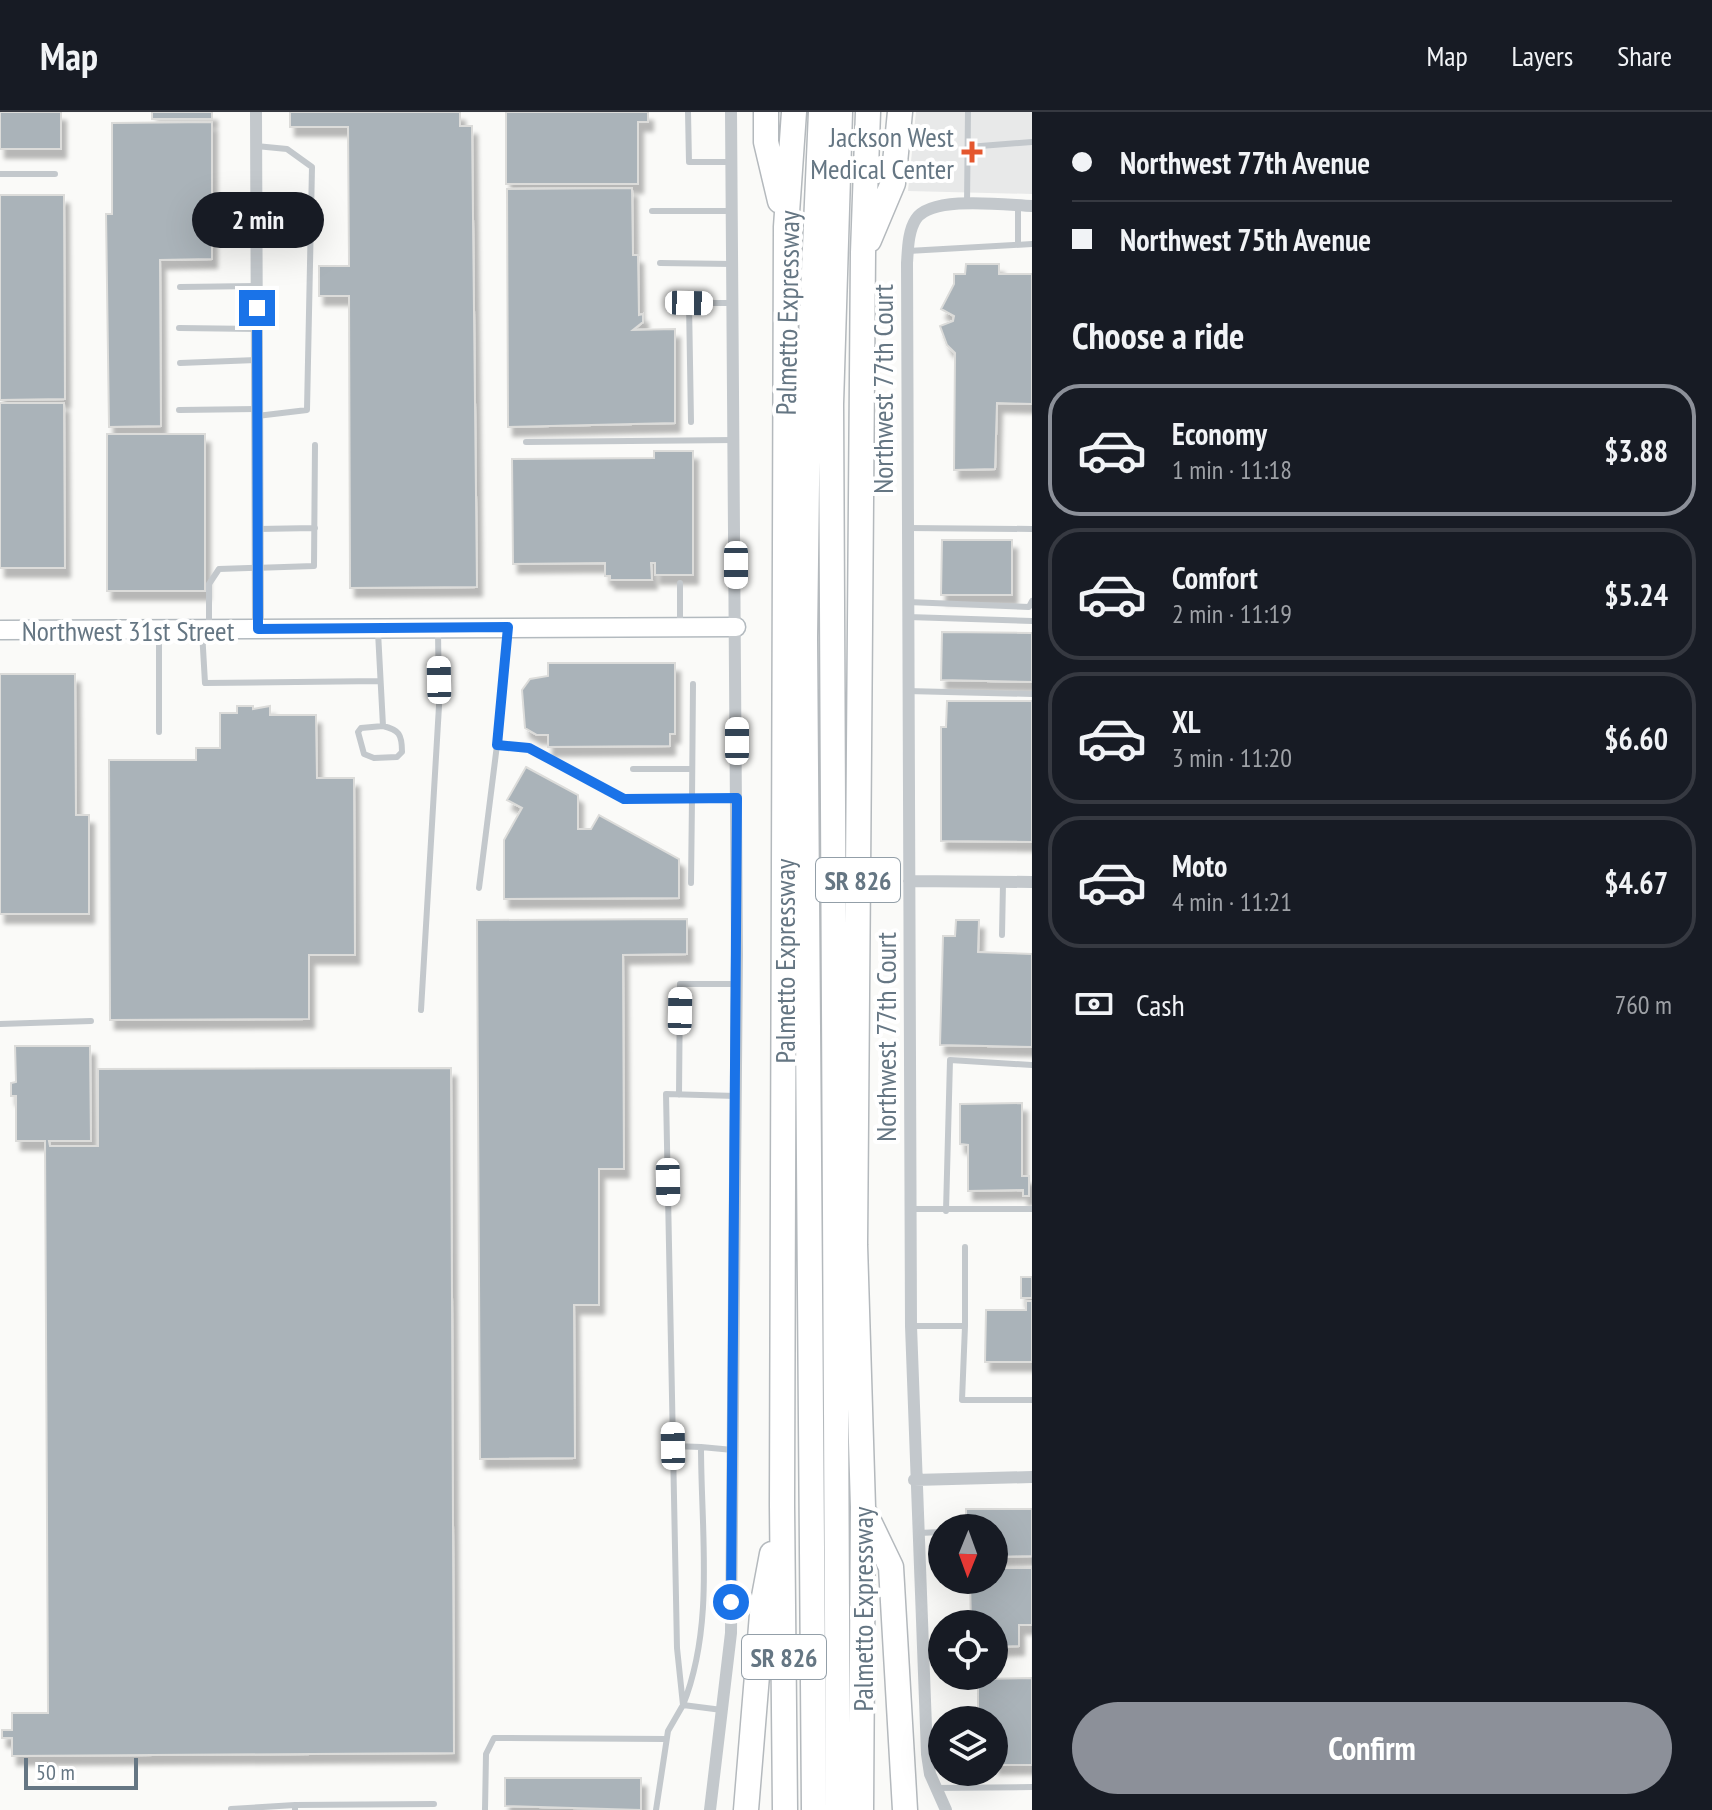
<!DOCTYPE html>
<html lang="en">
<head>
<meta charset="utf-8">
<style>
	:root { --surface:#171b24; --page:#242831; --text:#f1f3f6; --muted:#9ea1a6; --line:#363941; --accent:#8c9099 }
	body { margin:0; font-family:"PT Sans Narrow",sans-serif; background:var(--page); color:var(--text); height:100vh; display:flex; flex-direction:column; font-size:30px; white-space:nowrap }
	* { box-sizing:border-box; margin:0 }
	p { font-size:26px; color:var(--muted) }
	.icon { flex:none; width:44px; height:44px; fill:none; stroke:currentColor; stroke-width:2; stroke-linecap:round; stroke-linejoin:round }
	.map { position:relative; flex:1; overflow:hidden }
	.drawer { display:flex; flex-direction:column; background:var(--surface); width:680px }
	.drawer>* { flex:none }
	.banner { display:grid; align-content:center; height:176px; padding:0 40px; background:var(--surface) }
	.needle { width:52px; rotate:181deg }
	.fabs { position:absolute; left:928px; top:1402px; display:grid; gap:16px }
	.fabs a { display:grid; place-items:center; width:80px; height:80px; border-radius:50%; background:var(--surface); box-shadow:0 8px 32px #0002; font-size:40px }
	.scale { position:absolute; left:24px; bottom:20px; width:114px; box-sizing:border-box; padding-left:8px; border:4px solid #657683; border-top:0; font-size:22px; line-height:28px; white-space:nowrap; color:#657683; -webkit-text-stroke:6px #fff; paint-order:stroke }
	.end { position:absolute; width:36px; height:36px; margin:-18px; border:10px solid #1a73e8; background:#fff; box-shadow:0 0 0 4px #fff }
	.from { border-radius:50% }
	.bubble { position:absolute; height:56px; border-radius:28px; background:var(--surface); box-shadow:0 8px 32px #0002; font-size:26px; font-weight:700; line-height:56px; text-align:center }
	.car { position:absolute; width:24px; height:48px; margin:-24px -12px; border-radius:10px; box-shadow:0 0 6px 2px #0007; background:linear-gradient(#fff 24%,#345 0 40%,#fff 0 76%,#345 0 86%,#fff 0) }
	.banner b { display:flex; align-items:center; gap:28px; height:76px; font-size:30px }
	.banner b+b { border-top:2px solid var(--line) }
	.banner i { width:20px; height:20px; background:var(--text) }
	ul { padding:0; list-style:none }
	li { display:flex; align-items:center; gap:24px; height:132px; margin:0 16px 12px; padding:0 24px; border:4px solid var(--line); border-radius:32px }
	li div { flex:1 }
	li b { display:block; font-size:30px }
	li em { font-style:normal; font-weight:700 }
	li.active { border-color:var(--accent) }
	li>.icon { width:72px; height:72px; stroke-width:1.5 }
	h2 { padding:0 40px; font-size:36px; line-height:96px }
	.pay { display:flex; align-items:center; gap:20px; height:88px; padding:0 40px; font-size:30px }
	.pay p { margin-inline-start:auto }
	.primary-button { display:flex; gap:16px; margin-top:auto; padding:16px 40px }
	.primary-button a { flex:1; height:92px; border-radius:48px; background:var(--accent); color:#fff; font-size:32px; font-weight:700; line-height:92px; text-align:center }
	header { display:flex; align-items:center; gap:48px; box-sizing:border-box; height:112px; padding:0 40px; background:var(--surface); border-bottom:2px solid var(--line) }
	header strong { font-size:38px }
	nav { display:flex; gap:44px; margin-inline-start:auto; font-size:28px }
	main { display:flex; flex:1; min-height:0 }
	.map>svg:first-child { display:block }
</style>
</head>
<body>
<header>
<strong>Map</strong>
<nav><a>Map</a><a>Layers</a><a>Share</a></nav>
</header>
<main>
<div class="map">
<svg width="1032" height="1698" viewBox="0 0 1032 1698">
	<defs>
		<filter id="shadow"><feDropShadow dx="5" dy="9" stdDeviation="2" flood-color="#0004"/></filter>
	</defs>
	<rect width="100%" height="100%" fill="#fafaf8"/>
	<!-- built -->
	<path fill="#e8e9e9" d="M916,0H1032V82L908,79Z"/>
	<!-- building -->
	<path fill="#aab3b9" stroke="#dcdcda" stroke-width="2" filter="url(#shadow)" d="M0,0H61V37H0Z
		M152,0H212V7H152Z
		M290,0H460V14H472L477,475L350,476L349,184H319V154H349L348,15H290Z
		M506,0H648V10H638V72H506Z
		M212,10V147L160,148L161,314L109,315L106,102H112V11Z
		M632,76L633,143H638L639,203L643,202V210L633,218L675,217V311L508,315L507,77Z
		M0,83H64L65,287L0,288Z
		M966,152H999V162H1032V292L997,291L995,357L954,358L955,241L947,233L940,214L953,209L954,204L941,197L954,172V162H965Z
		M0,291H64L65,456H0Z
		M107,322H205V479H107Z
		M654,339H693V463H655V451H651L652,468H610V464H605V451L513,452L512,347L654,346Z
		M942,428H1012V483H941Z
		M942,520L1032,521V570L941,568Z
		M548,551H675V622H670V634L548,635V623H537L525,616L522,578L530,567L548,564Z
		M0,562H75L76,703H89V802H0Z
		M947,589H1032V730L941,729V615H946Z
		M237,594H253V597L270,594V603H316L317,666H354L355,843H309V907L110,908L109,648H196V636H220V601H237Z
		M526,655L578,683V717H591L599,703L679,747V786L504,787V728L522,696L507,688Z
		M687,807V842L623,843L624,1057H599V1193H574L575,1346L480,1347L477,808Z
		M956,808H979L978,840L1032,842V935L940,933L943,824H955Z
		M15,934H90L91,1029H49L50,1034H98V957L451,956L454,1641L12,1644V1626H2V1618H12V1601H48L45,1029H16V984H11V971L16,970Z
		M1022,991V1064H1029V1084H1023V1078L968,1079V1033L960,1032V992Z
		M1021,1165H1032V1186H1021Z
		M1026,1189H1032V1250H985L986,1198H1026Z
		M966,1397H1032V1444L994,1445V1416H966Z
		M994,1456H1032V1513H1019V1534L994,1535V1512H971L970,1468H994Z
		M1032,1566V1653H994V1608H978V1567Z
		M505,1666H641V1698L505,1694Z"/>
	<g fill="none" stroke-linecap="round" stroke-linejoin="round">
		<defs>
			<path id="secondary" d="M0,518L736,515"/>
			<path id="highway" d="M766,0V30L780,89
				M869,128L893,71L900,0
				M866,1403L891,1455L905,1698
				M746,1698L763,1490L772,1442
				M785,1698L782,1393L786,115L794,0
				M814,1698L805,526L808,295L821,0
				M838,1698L831,292L840,0
				M861,1698L863,1395L855,1133L863,141L868,0"/>
		</defs>
		<!-- secondary casing -->
		<use href="#secondary" stroke="#b3babf" stroke-width="21"/>
		<!-- highway casing -->
		<use href="#highway" stroke="#b4b9bd" stroke-width="27"/>
		<!-- lane -->
		<path stroke="#c3c8cc" stroke-width="6" d="M688,0L689,50H731
			M256,34L287,37L312,55L307,298L257,304
			M968,35L1032,30
			M0,62H55
			M967,92L968,0
			M652,99H732
			M1018,132V93
			M908,139L1032,132
			M660,151L732,152
			M180,175L257,174
			M179,216L257,217
			M180,251L257,248
			M179,298L257,297
			M691,310L689,191H733
			M526,330L734,328
			M908,416L1032,417
			M258,417L315,416
			M908,490L1029,495L1032,489
			M908,505L1032,509
			M680,511V471
			M209,513V472L219,457L314,454L315,333
			M202,519L205,571L380,569
			M378,520L383,614
			M693,572L692,687L737,686
			M907,579L1032,582
			M383,614C399,618 402,622 402,640L397,645L374,646L364,642L358,620L361,616Z
			M159,620V521
			M497,633L508,519
			M633,657H692
			M479,776L497,633L529,636L624,687H692L691,771
			M1002,823L1003,771
			M421,898L439,594L438,519
			M0,912L91,909
			M679,983L680,872H737
			M909,1097H1032
			M946,1099L950,948L1032,953
			M911,1214H965L962,1288H1032
			M965,1214V1135
			M673,1334L701,1335C701,1420 715,1513 683,1593L722,1598
			M701,1335L733,1338
			M919,1421L942,1420
			M935,1676L1032,1675
			M231,1697L295,1693
			M295,1698V1693L434,1692
			M485,1698L486,1642L494,1626L666,1627
			M656,1698L668,1619L683,1593L677,1536L666,982L736,984"/>
		<!-- street -->
		<path stroke="#c3c8cc" stroke-width="12" d="M256,0L258,517
			M909,769L1032,770
			M914,1368L1032,1365
			M710,1698L731,1521L737,842L731,0
			M946,1698L930,1662L927,1642L911,1214L907,151C908,137 908,119 916,107C932,83 1005,93 1032,94"/>
		<!-- secondary -->
		<use href="#secondary" stroke="#fff" stroke-width="18"/>
		<!-- highway -->
		<use href="#highway" stroke="#fff" stroke-width="24"/>
	</g>
	<g fill="none" stroke-linecap="round" stroke-linejoin="round">
		<!-- route -->
		<path stroke="#1a73e8" stroke-width="10" d="M257,196L258,517L508,515L497,633L529,636L624,687L737,686L731,1490"/>
	</g>
	<!-- markers -->
	<path fill="#e4572e" stroke="#fff" stroke-width="3" d="M968 28h8v8h8v8h-8v8h-8v-8h-8v-8h8z"/>
	<g text-anchor="middle" dominant-baseline="central" stroke-width="8" stroke-linejoin="round" paint-order="stroke">
		<!-- shield labels -->
		<g fill="#fff" stroke="#939fa8" stroke-width="2">
			<rect x="816" y="746" width="84" height="44" rx="6"/>
			<rect x="742" y="1523" width="84" height="44" rx="6"/>
		</g>
		<g font-size="26" font-weight="bold" fill="#657683">
			<text x="858" y="768">SR 826</text>
			<text x="784" y="1545">SR 826</text>
		</g>
		<!-- poi labels -->
		<g font-size="28" fill="#657683" stroke="#fff" text-anchor="end">
			<text x="954" y="24">Jackson West<tspan x="954" dy="32">Medical Center</tspan></text>
		</g>
		<!-- street labels -->
		<g font-size="28" fill="#657683" stroke="#fff">
			<text transform="translate(787 201) rotate(-89)">Palmetto Expressway</text>
			<text transform="translate(882 277) rotate(-90)">Northwest 77th Court</text>
			<text x="128" y="518">Northwest 31st Street</text>
			<text transform="translate(784 849) rotate(-90)">Palmetto Expressway</text>
			<text transform="translate(885 925) rotate(-90)">Northwest 77th Court</text>
			<text transform="translate(862 1497) rotate(-90)">Palmetto Expressway</text>
		</g>
	</g>
</svg>
<div class="fabs">
<a><svg class="needle" viewBox="-14 -14 28 28"><path d="M0-13l5 13h-10z" fill="#e53935"/><path d="M0 13l5-13h-10z" fill="#9ea1a6"/></svg></a>
<a><svg class="icon" aria-label="locate" viewBox="0 0 24 24"><circle cx="12" cy="12" r="6"/><path d="M12 2v4M12 18v4M2 12h4M18 12h4"/></svg></a>
<a><svg class="icon" aria-label="layers" viewBox="0 0 24 24"><path d="M12 4l9 5-9 5-9-5zM3 14l9 5 9-5"/></svg></a>
</div>
<div class="scale">50 m</div>
<i class="end from" style="left:731px;top:1490px"></i>
<i class="end" style="left:257px;top:196px"></i>
<div class="bubble" style="left:192px;top:80px;width:132px">2 min</div>
<i class="car" style="left:689px;top:191px;rotate:91deg"></i>
<i class="car" style="left:736px;top:453px;rotate:180deg"></i>
<i class="car" style="left:439px;top:568px;rotate:359deg"></i>
<i class="car" style="left:737px;top:629px;rotate:0deg"></i>
<i class="car" style="left:680px;top:899px;rotate:1deg"></i>
<i class="car" style="left:668px;top:1070px;rotate:179deg"></i>
<i class="car" style="left:673px;top:1334px;rotate:359deg"></i>
</div>
<section class="drawer">
<div class="banner">
<b><i class="from"></i>Northwest 77th Avenue</b>
<b><i></i>Northwest 75th Avenue</b>
</div>
<h2>Choose a ride</h2>
<ul>
<li class="active"><svg class="icon" aria-label="car" viewBox="0 0 24 24"><path d="M5 17H2v-5l4-1 3-4h7l3 4 3 1v5h-3M9 17h6M6 11h13"/><circle cx="7" cy="17" r="2"/><circle cx="17" cy="17" r="2"/></svg><div><b>Economy</b><p>1 min · 11:18</p></div><em>$3.88</em></li>
<li><svg class="icon" aria-label="car" viewBox="0 0 24 24"><path d="M5 17H2v-5l4-1 3-4h7l3 4 3 1v5h-3M9 17h6M6 11h13"/><circle cx="7" cy="17" r="2"/><circle cx="17" cy="17" r="2"/></svg><div><b>Comfort</b><p>2 min · 11:19</p></div><em>$5.24</em></li>
<li><svg class="icon" aria-label="car" viewBox="0 0 24 24"><path d="M5 17H2v-5l4-1 3-4h7l3 4 3 1v5h-3M9 17h6M6 11h13"/><circle cx="7" cy="17" r="2"/><circle cx="17" cy="17" r="2"/></svg><div><b>XL</b><p>3 min · 11:20</p></div><em>$6.60</em></li>
<li><svg class="icon" aria-label="car" viewBox="0 0 24 24"><path d="M5 17H2v-5l4-1 3-4h7l3 4 3 1v5h-3M9 17h6M6 11h13"/><circle cx="7" cy="17" r="2"/><circle cx="17" cy="17" r="2"/></svg><div><b>Moto</b><p>4 min · 11:21</p></div><em>$4.67</em></li>
</ul>
<div class="pay"><svg class="icon" aria-label="cash" viewBox="0 0 24 24"><path d="M3 7h18v10H3z"/><circle cx="12" cy="12" r="2"/></svg>Cash<p>760 m</p></div>
<div class="primary-button"><a>Confirm</a></div>
</section>
</main>
</body>
</html>
